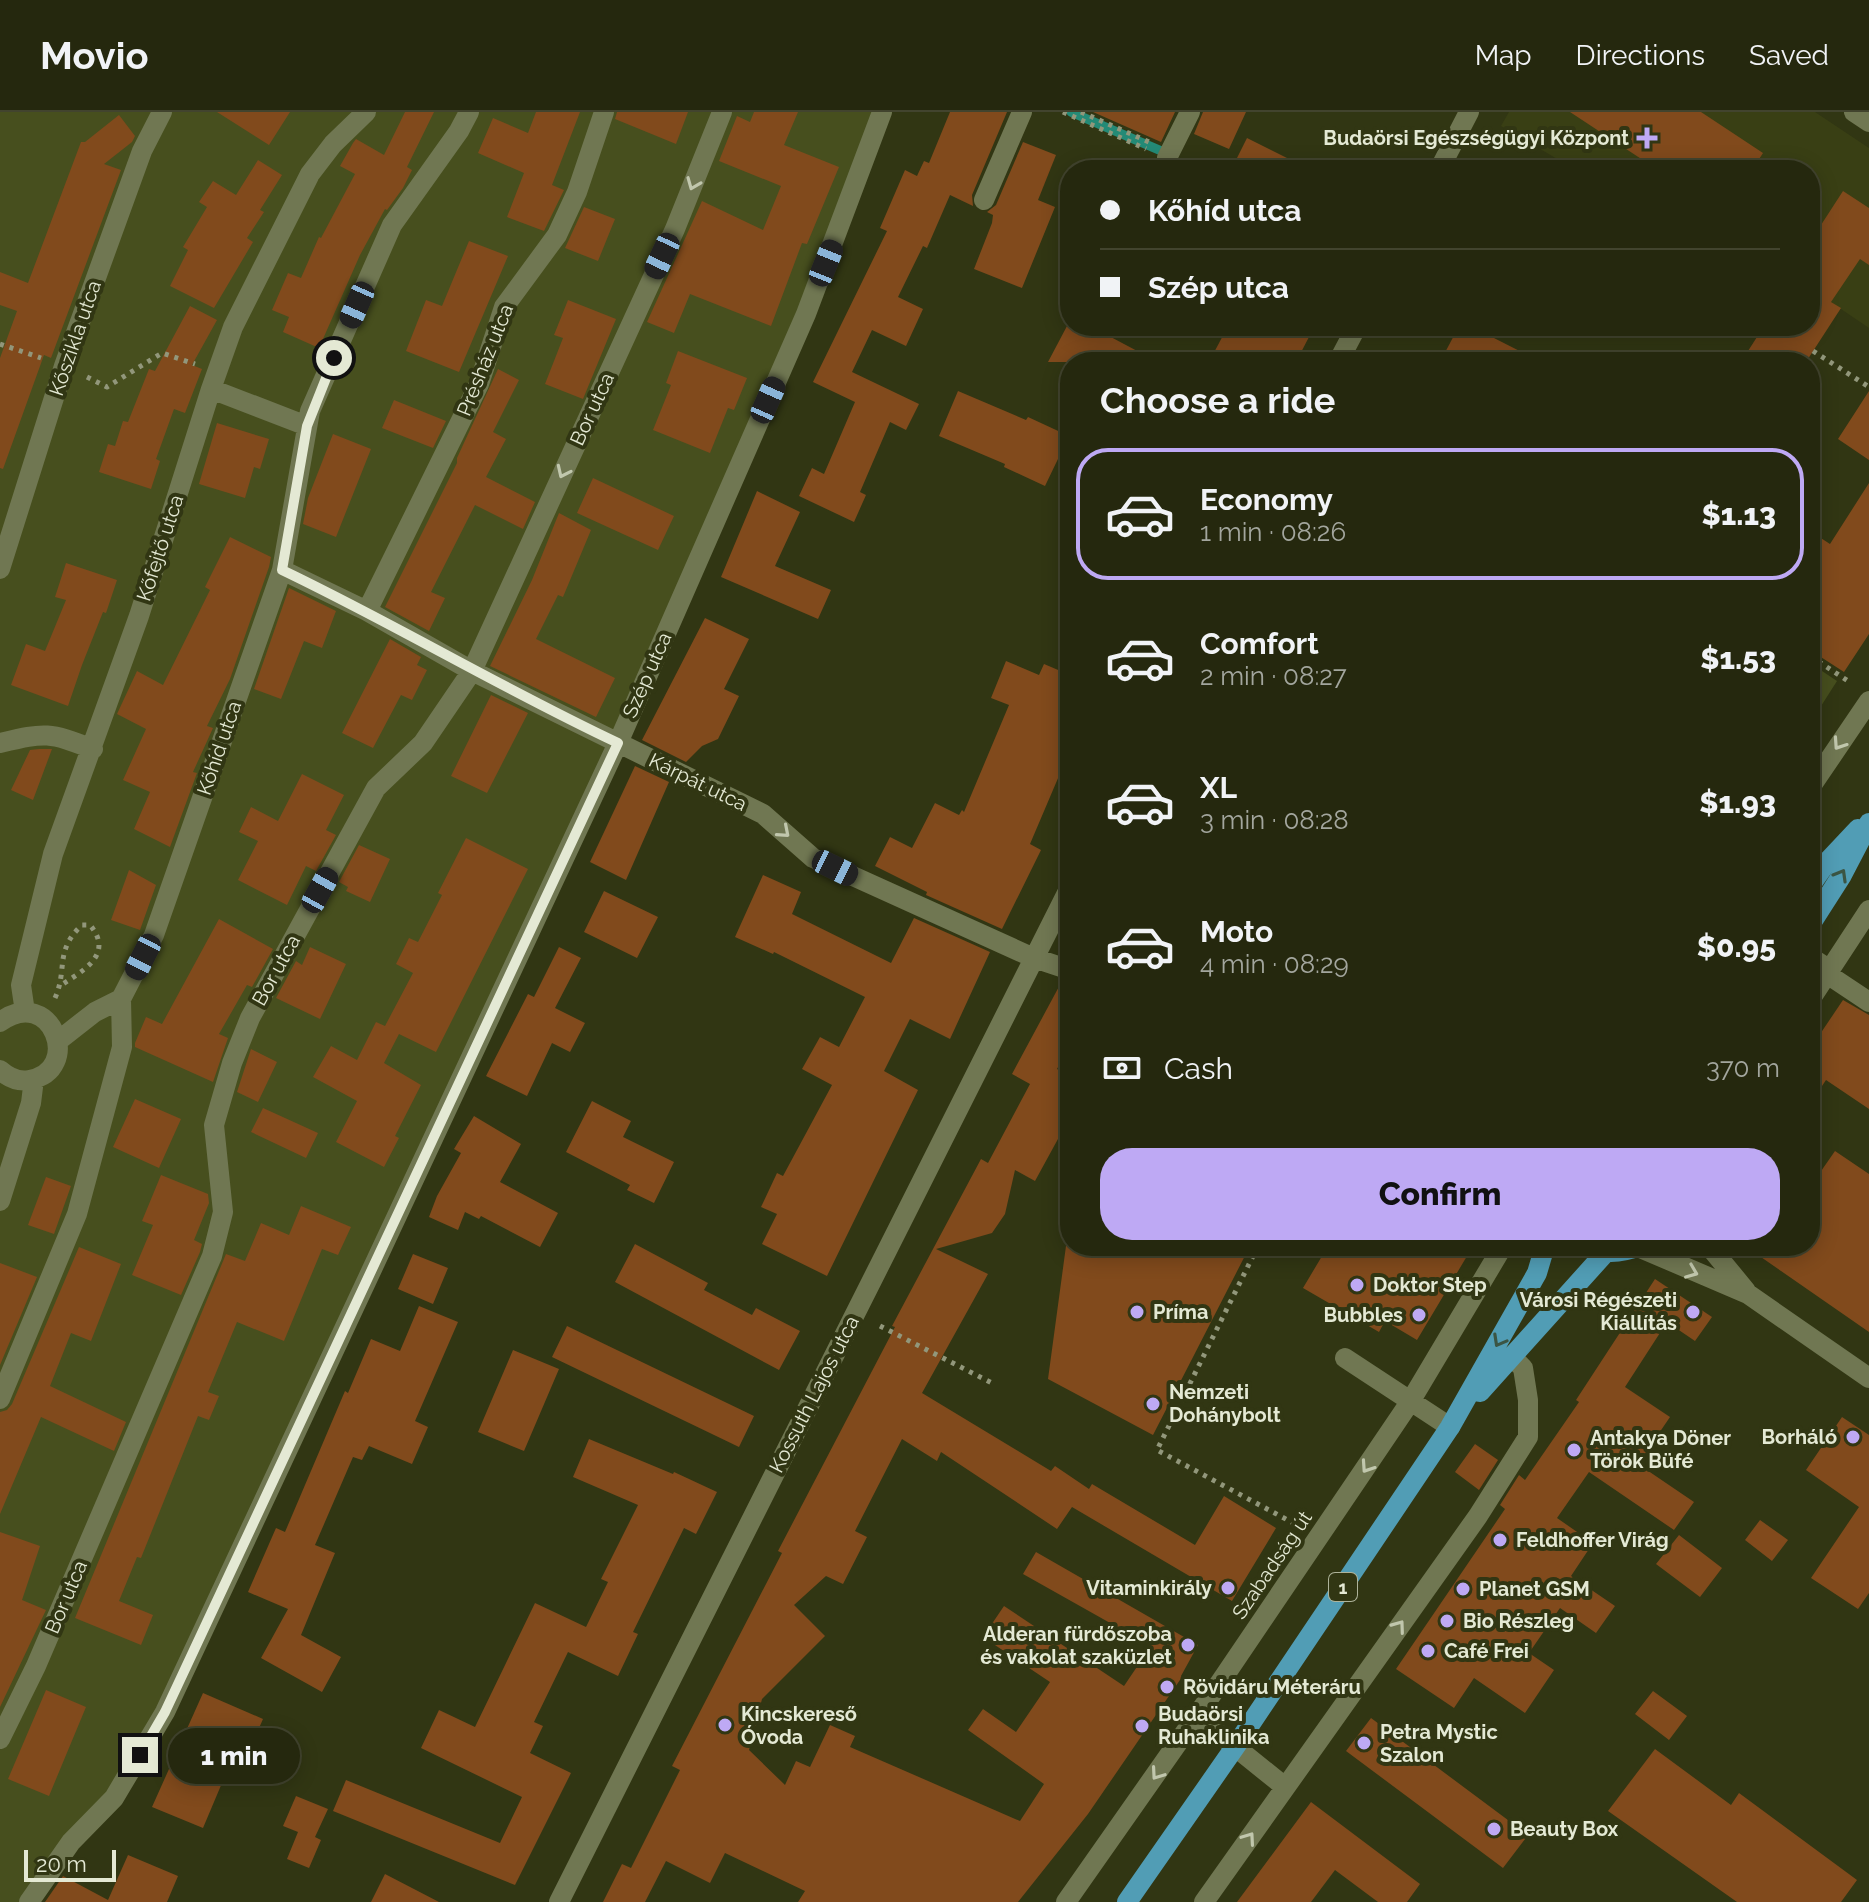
<!DOCTYPE html>
<html lang="en">
<head>
<meta charset="utf-8">
<style>
	:root { --surface:#25280e; --page:#31341c; --text:#f1f3f6; --muted:#a3a69e; --line:#42442e; --accent:#bea9f4 }
	body { margin:0; font-family:Raleway,sans-serif; background:var(--page); color:var(--text); height:100vh; display:flex; flex-direction:column; font-size:30px; white-space:nowrap }
	* { box-sizing:border-box; margin:0 }
	p { font-size:26px; color:var(--muted) }
	.icon { flex:none; width:44px; height:44px; fill:none; stroke:currentColor; stroke-width:2; stroke-linecap:round; stroke-linejoin:round }
	.map { position:relative; flex:1; overflow:hidden }
	.sheet { position:absolute; left:1060px; top:240px; width:760px; height:904px; display:flex; flex-direction:column; background:var(--surface); border-radius:32px; box-shadow:0 4px 20px #0003,0 0 0 2px var(--line) }
	.sheet>* { flex:none }
	.banner { position:absolute; left:1060px; top:48px; width:760px; height:176px; border-radius:32px; box-shadow:0 4px 20px #0003,0 0 0 2px var(--line); display:grid; align-content:center; height:176px; padding:0 40px; background:var(--surface) }
	.scale { position:absolute; left:24px; bottom:20px; width:92px; box-sizing:border-box; padding-left:8px; border:4px solid #e4e9d4; border-top:0; font-size:22px; line-height:28px; white-space:nowrap; color:#e4e9d4; -webkit-text-stroke:6px #313613; paint-order:stroke }
	.end { position:absolute; width:36px; height:36px; margin:-18px; border:10px solid #e4e9d4; background:#111; box-shadow:0 0 0 4px #111 }
	.from { border-radius:50% }
	.bubble { position:absolute; height:56px; border-radius:28px; background:var(--surface); box-shadow:0 4px 20px #0003,0 0 0 2px var(--line); font-size:26px; font-weight:800; line-height:56px; text-align:center }
	.car { position:absolute; width:24px; height:48px; margin:-24px -12px; border-radius:10px; box-shadow:0 0 6px 2px #0007; background:linear-gradient(#222 24%,#8ab4d8 0 40%,#222 0 76%,#8ab4d8 0 86%,#222 0) }
	.banner b { display:flex; align-items:center; gap:28px; height:76px; font-size:30px }
	.banner b+b { border-top:2px solid var(--line) }
	.banner i { width:20px; height:20px; background:var(--text) }
	ul { padding:0; list-style:none }
	li { display:flex; align-items:center; gap:24px; height:132px; margin:0 16px 12px; padding:0 24px; border:4px solid transparent; border-radius:32px }
	li div { flex:1 }
	li b { display:block; font-size:30px }
	li em { font-style:normal; font-weight:800 }
	li.on { border-color:var(--accent) }
	li>.icon { width:72px; height:72px; stroke-width:1.5 }
	h2 { padding:0 40px; font-size:36px; line-height:96px }
	.pay { display:flex; align-items:center; gap:20px; height:88px; padding:0 40px; font-size:30px }
	.pay p { margin-inline-start:auto }
	.cta { display:flex; gap:16px; margin-top:auto; padding:16px 40px }
	.cta a { flex:1; height:92px; border-radius:32px; background:var(--accent); color:#111; font-size:32px; font-weight:800; line-height:92px; text-align:center }
	header { display:flex; align-items:center; gap:48px; box-sizing:border-box; height:112px; padding:0 40px; background:var(--surface); border-bottom:2px solid var(--line) }
	header strong { font-size:38px }
	nav { display:flex; gap:44px; margin-inline-start:auto; font-size:28px }
	.map>svg:first-child { display:block }
</style>
</head>
<body>
<header>
<strong>Movio</strong>
<nav><a>Map</a><a>Directions</a><a>Saved</a></nav>
</header>
<div class="map">
<svg width="1869" height="1790" viewBox="0 0 1869 1790">
	<rect width="100%" height="100%" fill="#313613"/>
	<!-- built -->
	<path fill="#393f14" d="M1509,0H1815L1869,36V216L1810,176V58H1576L1501,14Z"/>
	<!-- green -->
	<path fill="#474f1e" d="M0,0H882L806,202L165,1600L29,1790H0Z
		M1810,551L1837,569L1816,602L1810,599Z"/>
	<g fill="none" stroke-linecap="round" stroke-linejoin="round">
		<!-- stream -->
		<path stroke="#248a76" stroke-width="9" d="M1071,0L1166,41"/>
	</g>
	<!-- building -->
	<path fill="#814a1c" d="M217,0H290L269,33Z
		M405,0H434L407,55L412,58L403,76L387,98L385,97L360,143L319,236L283,220L289,205L272,198L288,161L301,166L319,125L321,126L355,62L340,54L353,31L356,27L384,43Z
		M536,0H580L552,73L564,78L544,119L507,105L524,61L478,41L493,6L528,21Z
		M617,0H688L676,32L615,7Z
		M754,0H798L784,33L839,55L807,132L802,131L771,214L690,182L674,221L647,210L702,89L763,118L781,74L719,49L737,4L750,10Z
		M950,0H1007L972,83L973,94L950,83L927,136L923,134L898,185L923,197L906,234L872,218L852,260L919,292L906,318L890,310L860,380L866,383L854,410L799,384L812,356L824,362L855,290L813,270L887,119L880,116L905,58L917,64L924,49L929,51Z
		M1093,0H1175L1161,30Z
		M1203,0H1246L1229,37L1194,22Z
		M1570,0H1701L1763,41L1752,58H1658Z
		M119,3L135,24L132,30L104,52L121,58L51,246L44,243L3,357L0,356V246L17,199L0,193V160L28,171L81,30H85Z
		M1247,26L1311,58H1231Z
		M1023,30L1056,43L1038,88L1055,95L1022,176L974,157L992,111L993,103L987,100L996,93Z
		M258,48L282,63L260,98L264,100L247,126L253,130L214,196L170,174L188,138L183,135L207,95L199,90L213,69L236,83Z
		M1843,79L1869,96V153L1860,147L1831,190L1841,196L1806,250H1741L1764,214H1810V130Z
		M584,95L615,107L598,149L565,136Z
		M469,129L508,144L459,260L406,239L426,188L442,194Z
		M568,188L616,207L583,287L545,272L563,226L554,223Z
		M190,194L217,208L192,253L202,257L185,301L174,297L156,347L160,349L151,377L99,360L108,332L115,334L123,309L128,310L149,257L155,259Z
		M1067,214H1090L1158,250H1048Z
		M1228,214H1292L1310,223L1296,250H1209Z
		M1459,214H1495L1490,224L1541,250H1440Z
		M678,239L747,266L734,298L728,296L710,341L653,318L671,273L666,271Z
		M498,257L519,268L493,320L506,327L486,365L535,390L523,417L475,393L431,480L445,486L429,519L385,495L457,351V346Z
		M958,279L1026,308L1028,305L1069,324L1045,374L1004,355L1005,352L939,324Z
		M1869,279V348L1838,327Z
		M394,288L446,309L433,336L382,316Z
		M217,311L269,327L260,357L254,355L245,386L199,372Z
		M333,322L371,337L336,425L303,412L308,386Z
		M593,366L674,404L658,438L577,401Z
		M1869,371V522L1844,560L1810,538V419L1830,432Z
		M757,379L800,400L775,454L831,478L818,507L721,465Z
		M559,401L591,418L563,485L558,483L536,527L615,566L596,605L490,554L532,468Z
		M230,425L271,445L269,455L230,567L207,614L213,616L193,660L197,661L170,735L134,717L150,680L123,668L146,617L117,602L137,559L163,573L210,478L205,475Z
		M66,451L117,468L106,501L103,500L82,553L68,594L11,573L26,532L45,539L66,488L55,485Z
		M289,476L336,499L322,536L304,529L281,587L254,577Z
		M705,506L749,527L724,577L739,584L718,627L702,634L686,650L642,628Z
		M390,527L421,545L417,553L427,558L412,588L401,583L373,636L342,621Z
		M1006,549L1039,563L1044,552L1070,563V638L1030,732L1041,738L1002,817L926,783L927,780L875,754L890,725L912,736L935,691L959,703L962,698L964,700L1009,593L991,586Z
		M491,583L528,601L487,681L451,664Z
		M39,637H52L33,688L11,678L30,638Z
		M635,654L669,670L626,768L590,750Z
		M302,662L344,683L326,718L336,723L316,759L306,754L287,793L238,768L258,729L239,720L251,695L278,709Z
		M466,726L528,757L436,940L399,922L384,951L421,973L395,1024L399,1026L384,1055L336,1030L357,989L313,965L331,934L357,948L376,910L385,914L413,861L396,852L409,826L418,830L442,783L438,781Z
		M359,733L390,747L370,790L346,779L348,775L339,770Z
		M129,758L156,773L140,818L111,808Z
		M763,763L801,780L792,802L891,851L914,806L990,840L950,927L910,907L884,959L918,978L827,1164L762,1132L777,1102L761,1095L777,1061L783,1064L832,973L802,957L820,925L839,935L865,885L774,840L773,842L735,825Z
		M604,779L658,805L637,846L584,820Z
		M219,807L273,837L252,875L247,873L219,922L228,926L213,970L135,935V931L146,905L162,912Z
		M310,835L346,852L320,907L276,886L296,849L302,853Z
		M559,835L581,846L555,896L585,911L570,940L552,931L527,984L486,964L528,882L534,885Z
		M1062,869L1070,871V933L1057,957L1070,964V1005L1035,1069L1015,1058L1005,1102L992,1121L936,1137L988,1162L922,1281L1051,1359L1055,1354L1089,1377L1092,1372L1195,1433L1224,1384L1276,1416L1232,1489L1072,1395L1057,1417L941,1340L937,1349L902,1327L855,1419L867,1425L843,1472L826,1464L794,1493L825,1524L762,1587L749,1638L785,1673L796,1649L810,1655L830,1613L855,1624L850,1635L1020,1709L1044,1672L968,1618L983,1597L1016,1620L1050,1570L983,1525L1004,1494L1124,1574L1151,1534L1023,1462L1036,1440L1198,1533L1181,1564L1182,1565L1088,1702L1018,1790H798L805,1779L725,1741L710,1771L666,1749L645,1790H603L622,1752L631,1756L680,1658L672,1654L782,1441L778,1439L895,1215L892,1214L981,1047L988,1051L1030,972L1012,962Z
		M1843,888L1869,903V997L1826,968L1810,992V937Z
		M251,937L277,950L258,990L237,980Z
		M135,987L181,1007L159,1056L113,1035Z
		M592,989L631,1009L623,1025L674,1050L654,1091L627,1078L630,1073L566,1040Z
		M263,996L318,1021L306,1046L251,1020Z
		M474,1004L521,1032L500,1070L558,1101L540,1135L481,1104L479,1107L465,1100L458,1118L429,1105L437,1084L461,1041L454,1037Z
		M1835,1039L1869,1062V1220L1745,1134H1810V1075Z
		M161,1063L208,1082L209,1091L194,1128L202,1132L200,1140L181,1183L132,1163L153,1113L142,1109Z
		M46,1065L71,1074L54,1122L28,1113Z
		M301,1094L351,1115L338,1143L322,1137L284,1229L237,1210L208,1280L219,1284L209,1308L198,1304L141,1446L137,1445L119,1489L153,1503L141,1533L75,1506L226,1142L245,1149L261,1111L289,1123Z
		M635,1132L708,1171L704,1178L752,1203L756,1196L800,1219L779,1258L615,1170Z
		M1066,1134H1250L1153,1323L1048,1267Z
		M1328,1134H1473L1417,1228L1385,1209L1379,1220L1303,1176Z
		M79,1135L121,1152L91,1229L71,1221L50,1274L126,1310L114,1339L41,1305L0,1402V1300L7,1298L12,1292Z
		M413,1142L448,1156L433,1192L398,1177Z
		M0,1151L37,1165L0,1253Z
		M1655,1167L1712,1205L1695,1229L1667,1210L1625,1275L1670,1305L1638,1352L1694,1390L1674,1418L1589,1360L1557,1406L1593,1431L1571,1464L1615,1494L1596,1521L1560,1496L1529,1541L1554,1558L1525,1601L1474,1566L1454,1596L1396,1557L1505,1397L1500,1393L1519,1363L1525,1368L1579,1290L1576,1288Z
		M419,1194L458,1210L415,1309L428,1315L412,1352L369,1334L362,1348L353,1345L315,1433L335,1441L301,1523L341,1545L322,1580L261,1546L288,1497L248,1480L276,1416L285,1420L345,1279L348,1281L371,1227L400,1239Z
		M567,1214L754,1304L739,1335L552,1245Z
		M513,1238L559,1257L524,1339L478,1320Z
		M1842,1305L1869,1323V1481L1858,1497L1811,1466L1859,1395L1806,1358Z
		M589,1327L673,1362L674,1360L717,1380L696,1422L684,1416L633,1520L638,1522L618,1564L568,1540L534,1610L543,1614L530,1641L571,1661L515,1773L333,1699L346,1668L500,1731L522,1685L421,1636L439,1598L475,1615L535,1491L586,1515L608,1470L601,1467L638,1393L573,1365Z
		M1475,1332L1498,1348L1479,1378L1455,1360Z
		M1760,1408L1788,1428L1772,1449L1745,1428Z
		M0,1420L40,1434L22,1488L46,1498L0,1595Z
		M1679,1423L1722,1456L1700,1485L1656,1452Z
		M46,1578L86,1595L49,1684L8,1667Z
		M1653,1579L1687,1604L1669,1628L1635,1602Z
		M203,1581L263,1607L241,1657L230,1652L203,1716L152,1695Z
		M1371,1606L1528,1723L1503,1756L1346,1639Z
		M1655,1637L1731,1693L1739,1681L1857,1768L1841,1790H1737L1608,1699Z
		M296,1684L328,1697L315,1725L321,1728L309,1756L287,1747L298,1720L283,1714Z
		M1311,1690L1420,1772L1407,1790H1378L1335,1758L1311,1790H1237Z
		M128,1743L178,1764L167,1790H45L63,1764L108,1788Z
		M385,1762L439,1790H371Z"/>
	<g fill="none" stroke-linecap="round" stroke-linejoin="round">
		<!-- path -->
		<path stroke="#92977b" stroke-width="5" stroke-dasharray="4 6" stroke-linecap="butt" d="M1063,0L1146,37
			M1081,0L1149,30
			M0,232L41,246
			M1813,239L1869,275
			M87,265L107,275L162,241L195,252
			M1810,544L1848,569
			M55,886C68,857 54,839 82,813H90C115,843 82,859 60,874
			M1258,1134L1157,1338L1297,1413
			M880,1214L992,1271"/>
		<!-- minor -->
		<path stroke="#707752" stroke-width="20" d="M1854,0L1869,10
			M1167,46L1190,0
			M1439,58L1469,0
			M984,88L1022,0
			M1338,250L1357,214
			M211,277L307,314
			M0,457L64,254L142,39L162,0
			M282,458L367,499L472,559L763,702L813,746L1034,846L1070,858
			M367,499L479,272L504,195L557,123L577,80L604,0
			M0,631C47,620 48,620 93,637
			M1810,676L1869,589
			M1810,845L1830,858
			M1827,862L1869,890
			M1810,888L1869,798
			M25,900L21,873L53,742L139,504L211,277L233,215L310,62L333,32L366,0
			M0,910C52,872 84,959 29,968C18,970 9,966 0,958
			M58,929L95,900L121,887
			M0,1089L31,991L34,967
			M1709,1134L1746,1179
			M1638,1135L1748,1182L1869,1266
			M1345,1246L1450,1315
			M0,1287L77,1102L122,935L121,887L154,823L282,458L310,299L392,113L459,19L469,0
			M1197,1604L1285,1675
			M0,1627L36,1554L212,1144L223,1100L214,1013L232,951L250,906L376,676L423,631L472,559L675,117L722,0
			M29,1790L71,1730L114,1686L165,1600L618,631L806,202L882,0
			M559,1790L1070,775
			M1066,1790L1219,1572L1410,1290L1503,1134
			M1204,1790L1478,1404L1528,1325V1288L1523,1256L1511,1244"/>
		<!-- major -->
		<path stroke="#519db5" stroke-width="20" d="M1810,774L1826,751L1858,717
			M1810,813L1842,763L1869,711
			M1586,1134C1604,1143 1622,1141 1640,1134
			M1480,1280L1606,1140
			M1127,1790L1235,1635L1450,1315L1537,1161L1545,1134"/>
	</g>
	<!-- one-way arrows -->
	<defs><path id="oneway-chevron" d="M-2-3.5L2.5 0L-2 3.5" fill="none" stroke-width="1.6" stroke-linecap="round" stroke-linejoin="round" transform="scale(2)"/></defs>
	<g stroke="#c1c7ad">
		<use href="#oneway-chevron" transform="translate(693 72) rotate(112)"/>
		<use href="#oneway-chevron" transform="translate(563 360) rotate(115)"/>
		<use href="#oneway-chevron" transform="translate(1839 632) rotate(124)"/>
		<use href="#oneway-chevron" transform="translate(784 720) rotate(41)"/>
		<use href="#oneway-chevron" transform="translate(1692 1160) rotate(22)"/>
		<use href="#oneway-chevron" transform="translate(1367 1355) rotate(124)"/>
		<use href="#oneway-chevron" transform="translate(1399 1514) rotate(-54)"/>
		<use href="#oneway-chevron" transform="translate(1157 1662) rotate(125)"/>
		<use href="#oneway-chevron" transform="translate(1249 1726) rotate(-55)"/>
	</g>
	<g stroke="#3b5544">
		<use href="#oneway-chevron" transform="translate(1841 763) rotate(-60)"/>
		<use href="#oneway-chevron" transform="translate(1499 1229) rotate(119)"/>
	</g>
	<g fill="none" stroke-linecap="round" stroke-linejoin="round">
		<!-- route -->
		<path stroke="#e4e9d4" stroke-width="10" d="M140,1643L165,1600L618,631C503,577 395,512 282,458L307,314L334,246"/>
	</g>
	<!-- markers -->
	<g fill="#bea9f4" stroke="#313613" stroke-width="3">
		<path d="M1643 14h8v8h8v8h-8v8h-8v-8h-8v-8h8z"/>
		<circle cx="1357" cy="1173" r="8"/>
		<circle cx="1137" cy="1200" r="8"/>
		<circle cx="1693" cy="1200" r="8"/>
		<circle cx="1419" cy="1203" r="8"/>
		<circle cx="1153" cy="1292" r="8"/>
		<circle cx="1853" cy="1325" r="8"/>
		<circle cx="1574" cy="1338" r="8"/>
		<circle cx="1500" cy="1428" r="8"/>
		<circle cx="1228" cy="1476" r="8"/>
		<circle cx="1463" cy="1477" r="8"/>
		<circle cx="1447" cy="1509" r="8"/>
		<circle cx="1188" cy="1533" r="8"/>
		<circle cx="1428" cy="1539" r="8"/>
		<circle cx="1167" cy="1575" r="8"/>
		<circle cx="725" cy="1613" r="8"/>
		<circle cx="1142" cy="1614" r="8"/>
		<circle cx="1364" cy="1631" r="8"/>
		<circle cx="1494" cy="1717" r="8"/>
	</g>
	<g text-anchor="middle" dominant-baseline="central" stroke-width="8" stroke-linejoin="round" paint-order="stroke">
		<!-- shield labels -->
		<rect fill="#313613" stroke="#aeb39a" stroke-width="2" x="1329" y="1461" width="28" height="28" rx="6"/>
		<g font-size="18" font-weight="bold" fill="#e4e9d4">
			<text x="1343" y="1475">1</text>
		</g>
		<!-- poi labels -->
		<g font-size="20" font-weight="bold" fill="#e4e9d4" stroke="#313613" text-anchor="start">
			<text x="1629" y="26" text-anchor="end">Budaörsi Egészségügyi Központ</text>
			<text x="1373" y="1173">Doktor Step</text>
			<text x="1677" y="1188" text-anchor="end">Városi Régészeti<tspan x="1677" dy="23">Kiállítás</tspan></text>
			<text x="1153" y="1200">Príma</text>
			<text x="1403" y="1203" text-anchor="end">Bubbles</text>
			<text x="1169" y="1280">Nemzeti<tspan x="1169" dy="23">Dohánybolt</tspan></text>
			<text x="1837" y="1325" text-anchor="end">Borháló</text>
			<text x="1590" y="1326">Antakya Döner<tspan x="1590" dy="23">Török Büfé</tspan></text>
			<text x="1516" y="1428">Feldhoffer Virág</text>
			<text x="1212" y="1476" text-anchor="end">Vitaminkirály</text>
			<text x="1479" y="1477">Planet GSM</text>
			<text x="1463" y="1509">Bio Részleg</text>
			<text x="1172" y="1522" text-anchor="end">Alderan fürdőszoba<tspan x="1172" dy="23">és vakolat szaküzlet</tspan></text>
			<text x="1444" y="1539">Café Frei</text>
			<text x="1183" y="1575">Rövidáru Méteráru</text>
			<text x="741" y="1602">Kincskereső<tspan x="741" dy="23">Óvoda</tspan></text>
			<text x="1158" y="1602">Budaörsi<tspan x="1158" dy="23">Ruhaklinika</tspan></text>
			<text x="1380" y="1620">Petra Mystic<tspan x="1380" dy="23">Szalon</tspan></text>
			<text x="1510" y="1717">Beauty Box</text>
		</g>
		<!-- street labels -->
		<g font-size="20" fill="#e4e9d4" stroke="#313613">
			<text transform="translate(75 226) rotate(-71)">Kőszikla utca</text>
			<text transform="translate(485 248) rotate(-68)">Présház utca</text>
			<text transform="translate(592 297) rotate(-65)">Bor utca</text>
			<text transform="translate(160 436) rotate(-72)">Kőfejtő utca</text>
			<text transform="translate(647 563) rotate(-66)">Szép utca</text>
			<text transform="translate(219 636) rotate(-71)">Kőhíd utca</text>
			<text transform="translate(698 670) rotate(26)">Kárpát utca</text>
			<text transform="translate(276 858) rotate(-61)">Bor utca</text>
			<text transform="translate(814 1282) rotate(-63)">Kossuth Lajos utca</text>
			<text transform="translate(1272 1453) rotate(-56)">Szabadság út</text>
			<text transform="translate(66 1485) rotate(-67)">Bor utca</text>
		</g>
	</g>
</svg>
<div class="scale">20 m</div>
<i class="end from" style="left:334px;top:246px"></i>
<i class="end" style="left:140px;top:1643px"></i>
<div class="bubble" style="left:168px;top:1616px;width:132px">1 min</div>
<i class="car" style="left:662px;top:144px;rotate:205deg"></i>
<i class="car" style="left:826px;top:151px;rotate:22deg"></i>
<i class="car" style="left:357px;top:193px;rotate:204deg"></i>
<i class="car" style="left:768px;top:288px;rotate:24deg"></i>
<i class="car" style="left:835px;top:756px;rotate:116deg"></i>
<i class="car" style="left:320px;top:778px;rotate:29deg"></i>
<i class="car" style="left:143px;top:845px;rotate:207deg"></i>
<div class="banner">
<b><i class="from"></i>Kőhíd utca</b>
<b><i></i>Szép utca</b>
</div>
<section class="sheet">
<h2>Choose a ride</h2>
<ul>
<li class="on"><svg class="icon" aria-label="car" viewBox="0 0 24 24"><path d="M5 17H2v-5l4-1 3-4h7l3 4 3 1v5h-3M9 17h6M6 11h13"/><circle cx="7" cy="17" r="2"/><circle cx="17" cy="17" r="2"/></svg><div><b>Economy</b><p>1 min · 08:26</p></div><em>$1.13</em></li>
<li><svg class="icon" aria-label="car" viewBox="0 0 24 24"><path d="M5 17H2v-5l4-1 3-4h7l3 4 3 1v5h-3M9 17h6M6 11h13"/><circle cx="7" cy="17" r="2"/><circle cx="17" cy="17" r="2"/></svg><div><b>Comfort</b><p>2 min · 08:27</p></div><em>$1.53</em></li>
<li><svg class="icon" aria-label="car" viewBox="0 0 24 24"><path d="M5 17H2v-5l4-1 3-4h7l3 4 3 1v5h-3M9 17h6M6 11h13"/><circle cx="7" cy="17" r="2"/><circle cx="17" cy="17" r="2"/></svg><div><b>XL</b><p>3 min · 08:28</p></div><em>$1.93</em></li>
<li><svg class="icon" aria-label="car" viewBox="0 0 24 24"><path d="M5 17H2v-5l4-1 3-4h7l3 4 3 1v5h-3M9 17h6M6 11h13"/><circle cx="7" cy="17" r="2"/><circle cx="17" cy="17" r="2"/></svg><div><b>Moto</b><p>4 min · 08:29</p></div><em>$0.95</em></li>
</ul>
<div class="pay"><svg class="icon" aria-label="cash" viewBox="0 0 24 24"><path d="M3 7h18v10H3z"/><circle cx="12" cy="12" r="2"/></svg>Cash<p>370 m</p></div>
<div class="cta"><a>Confirm</a></div>
</section>
</div>
</body>
</html>
